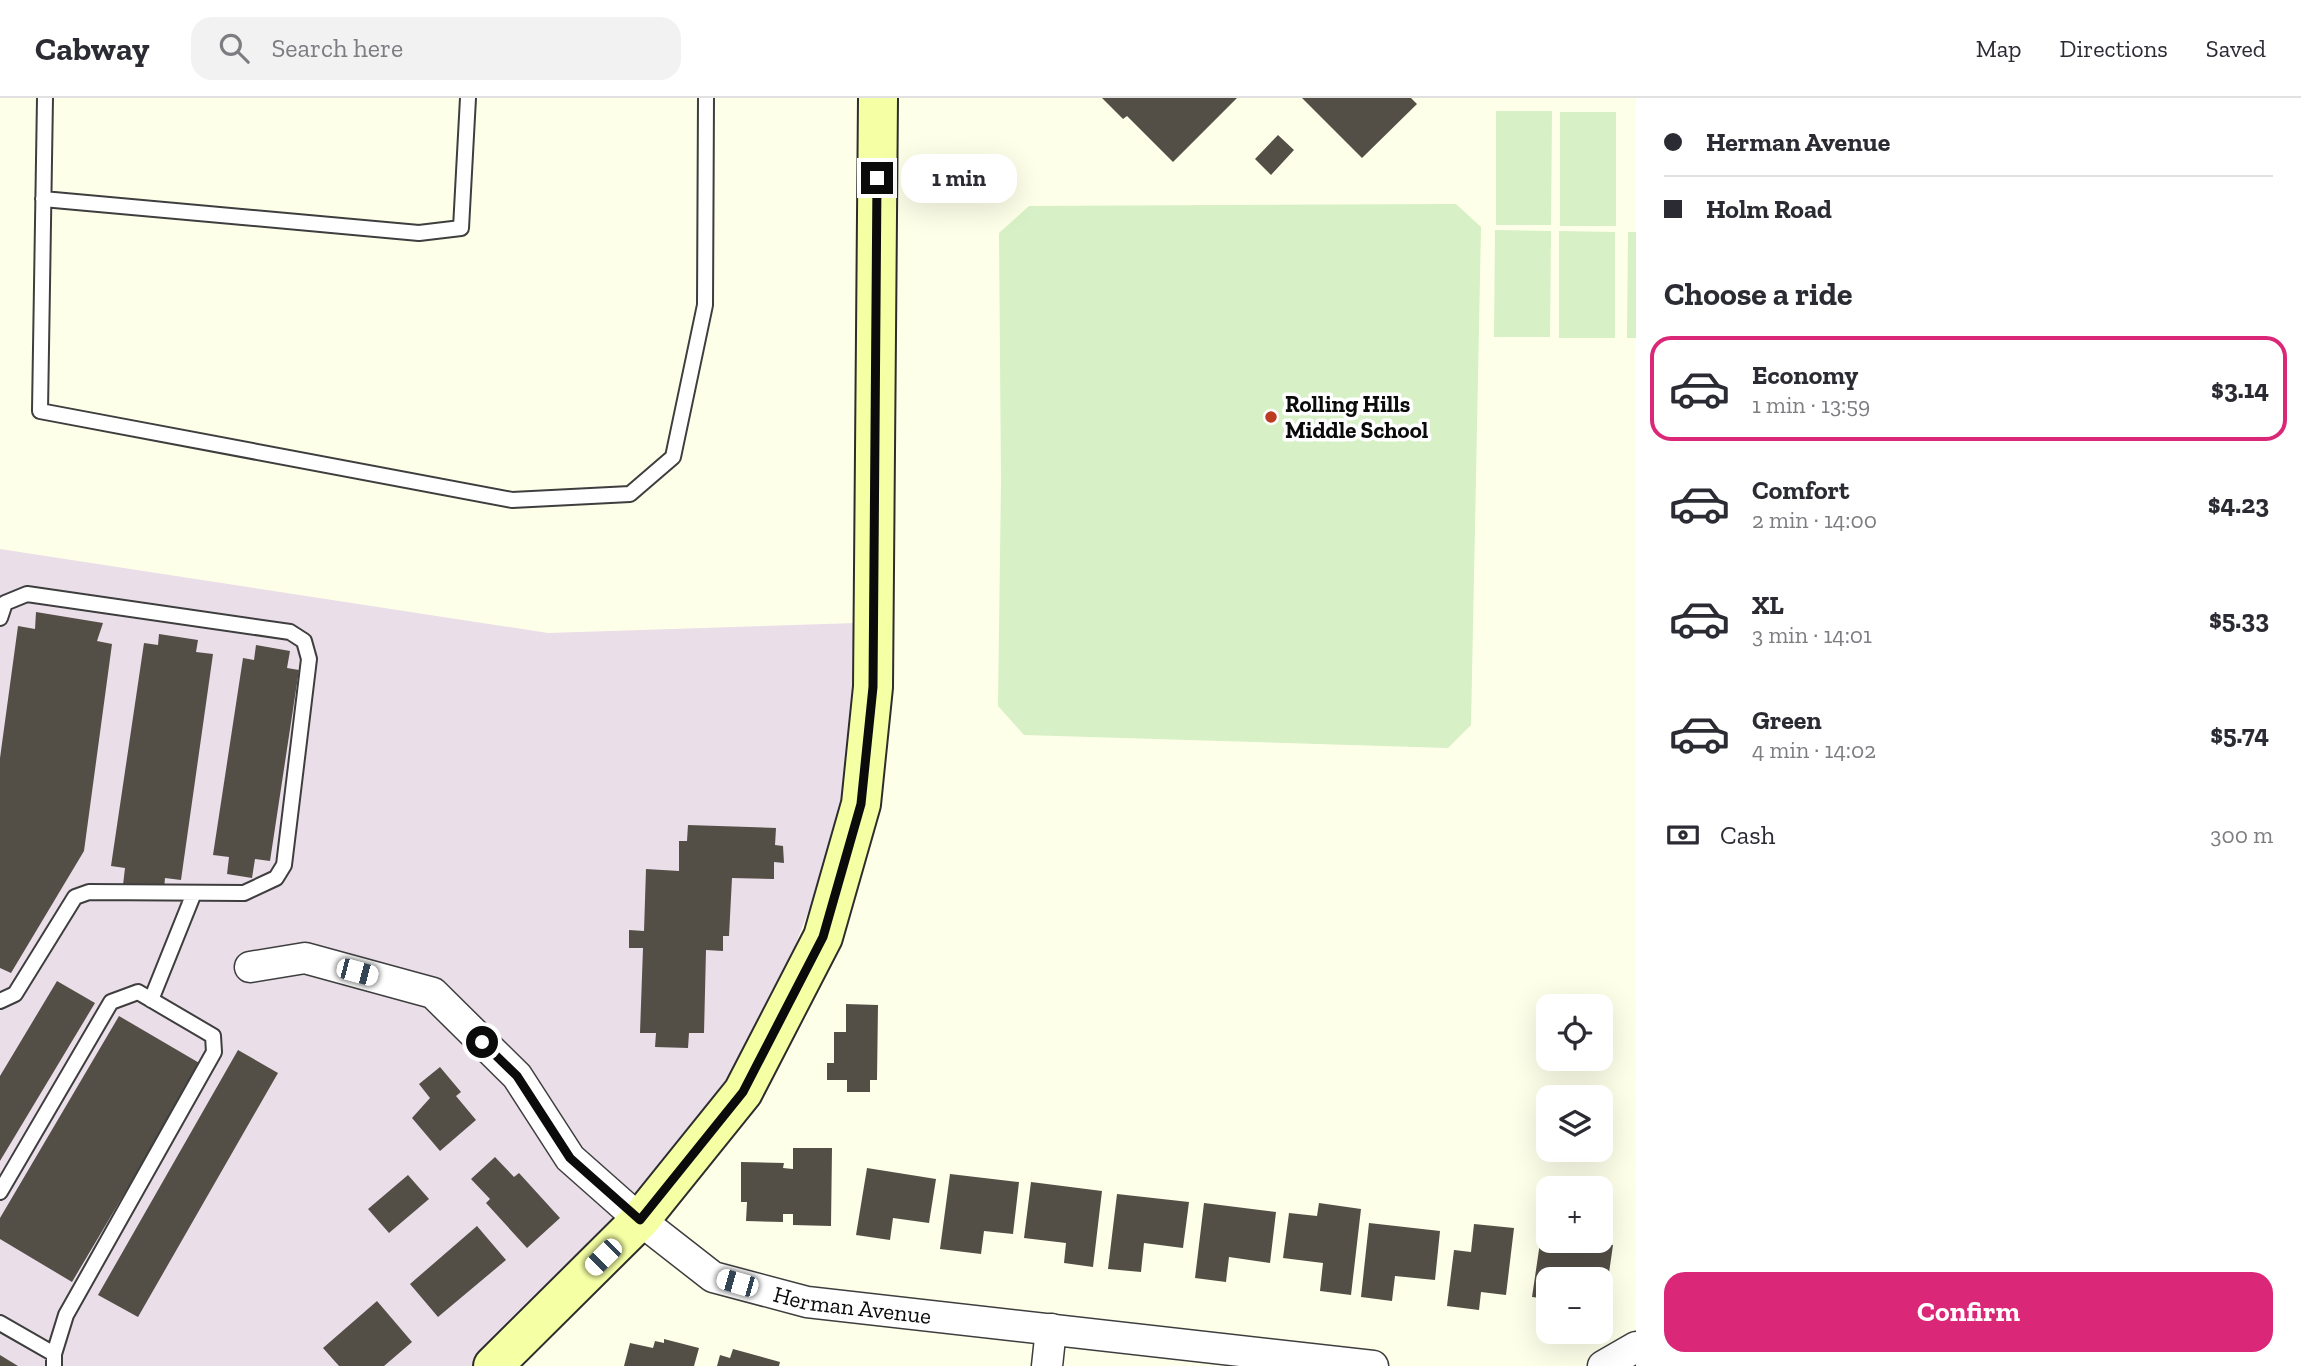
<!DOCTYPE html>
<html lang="en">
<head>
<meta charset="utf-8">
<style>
	:root { --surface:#fff; --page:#f2f2f3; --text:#2b2b33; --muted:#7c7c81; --line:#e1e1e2; --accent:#db2777 }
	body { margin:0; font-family:"Zilla Slab",serif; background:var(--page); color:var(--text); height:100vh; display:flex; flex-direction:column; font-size:26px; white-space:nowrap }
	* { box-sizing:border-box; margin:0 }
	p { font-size:23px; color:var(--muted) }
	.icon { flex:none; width:38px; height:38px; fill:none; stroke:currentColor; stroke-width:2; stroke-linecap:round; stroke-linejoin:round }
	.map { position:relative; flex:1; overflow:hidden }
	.sheet { display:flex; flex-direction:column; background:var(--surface); width:665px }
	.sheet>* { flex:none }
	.guide { display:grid; align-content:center; height:154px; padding:0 28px; background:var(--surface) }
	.buttons { position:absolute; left:1536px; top:896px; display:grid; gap:14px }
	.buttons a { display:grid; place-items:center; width:77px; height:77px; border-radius:14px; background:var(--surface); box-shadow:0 7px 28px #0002; font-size:35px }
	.end { position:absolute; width:32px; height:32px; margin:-16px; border:9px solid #0b0b0b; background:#fff; box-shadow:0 0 0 4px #fff }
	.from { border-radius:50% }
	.bubble { position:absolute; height:49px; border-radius:21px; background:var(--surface); box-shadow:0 7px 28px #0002; font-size:23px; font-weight:700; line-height:49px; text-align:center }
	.car { position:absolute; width:21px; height:42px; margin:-21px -10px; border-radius:9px; box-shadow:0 0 5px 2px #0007; background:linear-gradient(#fff 24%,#345 0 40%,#fff 0 76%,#345 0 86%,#fff 0) }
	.guide b { display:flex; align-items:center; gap:24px; height:66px; font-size:26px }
	.guide b+b { border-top:2px solid var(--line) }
	.guide i { width:18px; height:18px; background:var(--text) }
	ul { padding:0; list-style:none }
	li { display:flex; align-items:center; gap:21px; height:105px; margin:0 14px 10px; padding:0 14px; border:4px solid transparent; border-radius:21px }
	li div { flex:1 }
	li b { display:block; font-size:26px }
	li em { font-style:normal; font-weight:700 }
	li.current { border-color:var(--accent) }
	li>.icon { width:63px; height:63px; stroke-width:1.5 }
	h2 { padding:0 28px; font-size:32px; line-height:84px }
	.pay { display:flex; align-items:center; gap:18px; height:77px; padding:0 28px; font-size:26px }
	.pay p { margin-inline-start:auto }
	.button { display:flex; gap:14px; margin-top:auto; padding:14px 28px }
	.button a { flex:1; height:80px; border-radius:21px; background:var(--accent); color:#fff; font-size:28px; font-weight:700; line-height:80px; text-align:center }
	header { display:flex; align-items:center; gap:42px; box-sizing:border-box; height:98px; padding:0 35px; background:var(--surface); border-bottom:2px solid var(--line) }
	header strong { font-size:33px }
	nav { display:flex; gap:38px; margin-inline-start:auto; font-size:24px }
	.search { width:490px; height:63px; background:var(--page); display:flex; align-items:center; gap:18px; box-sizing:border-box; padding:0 24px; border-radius:21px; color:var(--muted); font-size:26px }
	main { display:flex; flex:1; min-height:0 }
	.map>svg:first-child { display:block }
</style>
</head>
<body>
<header>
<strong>Cabway</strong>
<div class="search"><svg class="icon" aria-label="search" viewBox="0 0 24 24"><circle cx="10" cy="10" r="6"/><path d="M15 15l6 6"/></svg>Search here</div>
<nav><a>Map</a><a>Directions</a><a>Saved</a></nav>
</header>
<main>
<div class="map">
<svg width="1636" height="1268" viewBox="0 0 1636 1268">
	<rect width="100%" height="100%" fill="#feffe9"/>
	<!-- industrial -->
	<path fill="#eadee9" d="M0,451L548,535L856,525L849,708L749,967L503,1268H0Z"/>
	<!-- pitch -->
	<path fill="#d7f0c5" d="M1496,13H1552L1551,127H1496Z
		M1560,14H1616V128H1560Z
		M1456,106L1481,129L1471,627L1448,650L1024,637L998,608L1001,384L999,135L1029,108Z
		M1495,132L1551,133L1550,239H1494Z
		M1559,133L1615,134V240H1559Z
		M1628,134H1636V240H1627Z"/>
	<!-- building -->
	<path fill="#534f47" d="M1102,0H1237L1173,64L1127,18L1123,21Z
		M1302,0H1411L1417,6L1362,60Z
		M1278,37L1294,52L1271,77L1255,61Z
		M36,514L103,525L97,543L112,546L84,753L11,875L0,870V660L18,528L35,531Z
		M159,536L198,542L196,554L213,556L181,782L165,780L164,792L123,787L125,770L111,768L144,545L158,547Z
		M256,547L290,553L287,570L299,572L270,763L255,761L252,780L227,776L229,759L213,757L243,560L254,562Z
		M688,727L776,730L775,747L783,748L784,765L774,764V781L732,780L729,838H723V853L706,852L704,935H689L688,950L655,949L656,935H640L643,850H629V832L644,833L646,771L679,773V743H687Z
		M57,883L95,905L0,1063V978Z
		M846,906L878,907L877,982H870V994H847V982H827V965H834V934H846Z
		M119,918L201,966L72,1184L0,1141V1120Z
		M238,952L278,975L138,1219L98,1197Z
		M440,969L461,994L456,998L476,1022L440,1053L412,1020L430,1000L419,986Z
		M793,1050H832L831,1128L793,1127V1116H783V1124L746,1123L747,1104H741V1064L784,1065L783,1070L793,1071Z
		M495,1059L514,1079L519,1075L560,1120L527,1150L486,1105L490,1101L471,1081Z
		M867,1070L936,1081L929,1125L893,1120L890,1142L856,1137Z
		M950,1076L1019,1084L1013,1136L984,1133L981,1156L940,1151Z
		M408,1077L429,1101L389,1135L368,1111Z
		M1031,1084L1102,1093L1093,1169L1064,1165L1066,1145L1024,1140Z
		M1117,1096L1189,1104L1183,1150L1144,1145L1141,1174L1108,1171Z
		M1204,1105L1276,1114L1270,1165L1229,1159L1226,1184L1195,1180Z
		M1319,1105L1361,1111L1351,1197L1320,1193L1323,1165L1283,1160L1289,1115L1317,1118Z
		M1369,1125L1440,1133L1435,1182L1395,1178L1392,1203L1361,1199Z
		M1474,1126L1514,1130L1506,1197L1481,1194L1479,1212L1447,1208L1454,1152L1471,1154Z
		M477,1128L506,1162L438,1219L410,1186Z
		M1541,1138L1549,1139V1143L1613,1147L1607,1189H1601V1181H1549V1201L1532,1199Z
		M377,1203L412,1244L384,1268H339L323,1250Z
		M664,1241L699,1250L694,1268H624L630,1245L653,1250L655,1243L664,1245Z
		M733,1251L780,1264L779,1268H717L720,1257L730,1260Z
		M0,1257L18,1268H0Z"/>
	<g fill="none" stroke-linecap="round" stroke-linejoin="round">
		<defs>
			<path id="lane" d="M45,0L40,313L512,402L630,396L673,359L705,207L706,0
				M43,101L419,135L461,130L468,0
				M0,520L5,505L27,496L290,534L304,543L309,561L284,767L276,780L244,795L89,794L75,799L15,896L0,903
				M151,902L194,795
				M0,1094L111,904L138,894L213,938L214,954L66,1217L54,1256V1268
				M0,1225L54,1256"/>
			<g id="street">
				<path id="s1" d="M250,869L305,860L433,895L517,978L570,1060L640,1122L713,1179L807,1204L1373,1268"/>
				<path d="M1047,1268L1051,1231"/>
				<path d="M1603,1268L1636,1249"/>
			</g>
			<path id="secondary" d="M493,1268L640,1122L743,994L823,839L861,706L873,589L878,0"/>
		</defs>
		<!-- lane casing -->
		<use href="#lane" stroke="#3e3e3e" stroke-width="18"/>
		<!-- street casing -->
		<use href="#street" stroke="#3e3e3e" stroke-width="33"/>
		<!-- secondary casing -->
		<use href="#secondary" stroke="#2d2d2d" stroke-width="42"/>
		<!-- lane -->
		<use href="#lane" stroke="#fff" stroke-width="14"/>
		<!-- street -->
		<use href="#street" stroke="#fff" stroke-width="30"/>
		<!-- secondary -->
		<use href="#secondary" stroke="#f5ffa4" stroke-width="38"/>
	</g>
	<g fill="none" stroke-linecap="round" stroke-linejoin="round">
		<!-- route -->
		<path stroke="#0b0b0b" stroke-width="9" d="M482,944L517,978L570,1060L640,1122L743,994L823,839L861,706L873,589L877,80"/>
	</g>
	<!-- markers -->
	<circle fill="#bc3c22" stroke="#fff" stroke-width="2.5" cx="1271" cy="319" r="7"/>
	<g text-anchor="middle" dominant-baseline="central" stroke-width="7" stroke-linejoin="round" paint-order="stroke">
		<!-- poi labels -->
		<g font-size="23" font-weight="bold" fill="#0b0b0b" stroke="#fff" text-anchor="start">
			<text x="1285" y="306">Rolling Hills<tspan x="1285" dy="26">Middle School</tspan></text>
		</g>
		<!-- street labels -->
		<g font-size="23" fill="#0b0b0b" stroke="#fff">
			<text stroke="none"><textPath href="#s1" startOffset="733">Herman Avenue</textPath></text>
		</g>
	</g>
</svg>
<div class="buttons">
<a><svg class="icon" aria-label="locate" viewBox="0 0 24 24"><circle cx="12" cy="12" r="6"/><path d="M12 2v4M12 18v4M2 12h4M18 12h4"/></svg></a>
<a><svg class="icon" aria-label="layers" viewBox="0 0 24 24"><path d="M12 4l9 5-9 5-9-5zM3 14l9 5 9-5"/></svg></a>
<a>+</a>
<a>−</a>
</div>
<i class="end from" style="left:482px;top:944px"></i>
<i class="end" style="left:877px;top:80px"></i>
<div class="bubble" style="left:901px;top:56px;width:116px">1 min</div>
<i class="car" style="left:357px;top:874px;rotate:105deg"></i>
<i class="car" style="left:603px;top:1159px;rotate:225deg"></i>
<i class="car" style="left:737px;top:1185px;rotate:286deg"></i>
</div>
<section class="sheet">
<div class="guide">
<b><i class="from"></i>Herman Avenue</b>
<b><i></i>Holm Road</b>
</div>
<h2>Choose a ride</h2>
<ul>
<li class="current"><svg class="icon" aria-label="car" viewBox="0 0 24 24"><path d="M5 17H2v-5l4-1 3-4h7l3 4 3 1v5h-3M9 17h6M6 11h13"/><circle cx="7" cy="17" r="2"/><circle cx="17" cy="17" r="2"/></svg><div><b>Economy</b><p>1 min · 13:59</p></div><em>$3.14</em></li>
<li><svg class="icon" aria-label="car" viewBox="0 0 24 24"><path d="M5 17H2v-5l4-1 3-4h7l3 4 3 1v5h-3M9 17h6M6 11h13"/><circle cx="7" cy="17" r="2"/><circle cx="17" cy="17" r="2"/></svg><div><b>Comfort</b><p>2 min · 14:00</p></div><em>$4.23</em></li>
<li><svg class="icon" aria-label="car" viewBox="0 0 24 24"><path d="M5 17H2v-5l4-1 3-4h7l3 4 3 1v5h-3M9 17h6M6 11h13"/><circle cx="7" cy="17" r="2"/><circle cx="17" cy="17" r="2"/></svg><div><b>XL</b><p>3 min · 14:01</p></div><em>$5.33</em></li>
<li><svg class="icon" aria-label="car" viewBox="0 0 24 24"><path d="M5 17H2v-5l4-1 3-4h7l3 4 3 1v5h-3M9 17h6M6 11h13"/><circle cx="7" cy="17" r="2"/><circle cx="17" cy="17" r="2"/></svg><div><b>Green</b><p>4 min · 14:02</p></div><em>$5.74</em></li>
</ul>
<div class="pay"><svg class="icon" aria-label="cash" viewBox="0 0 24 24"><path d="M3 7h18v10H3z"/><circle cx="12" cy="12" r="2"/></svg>Cash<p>300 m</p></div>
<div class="button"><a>Confirm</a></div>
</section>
</main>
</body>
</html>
